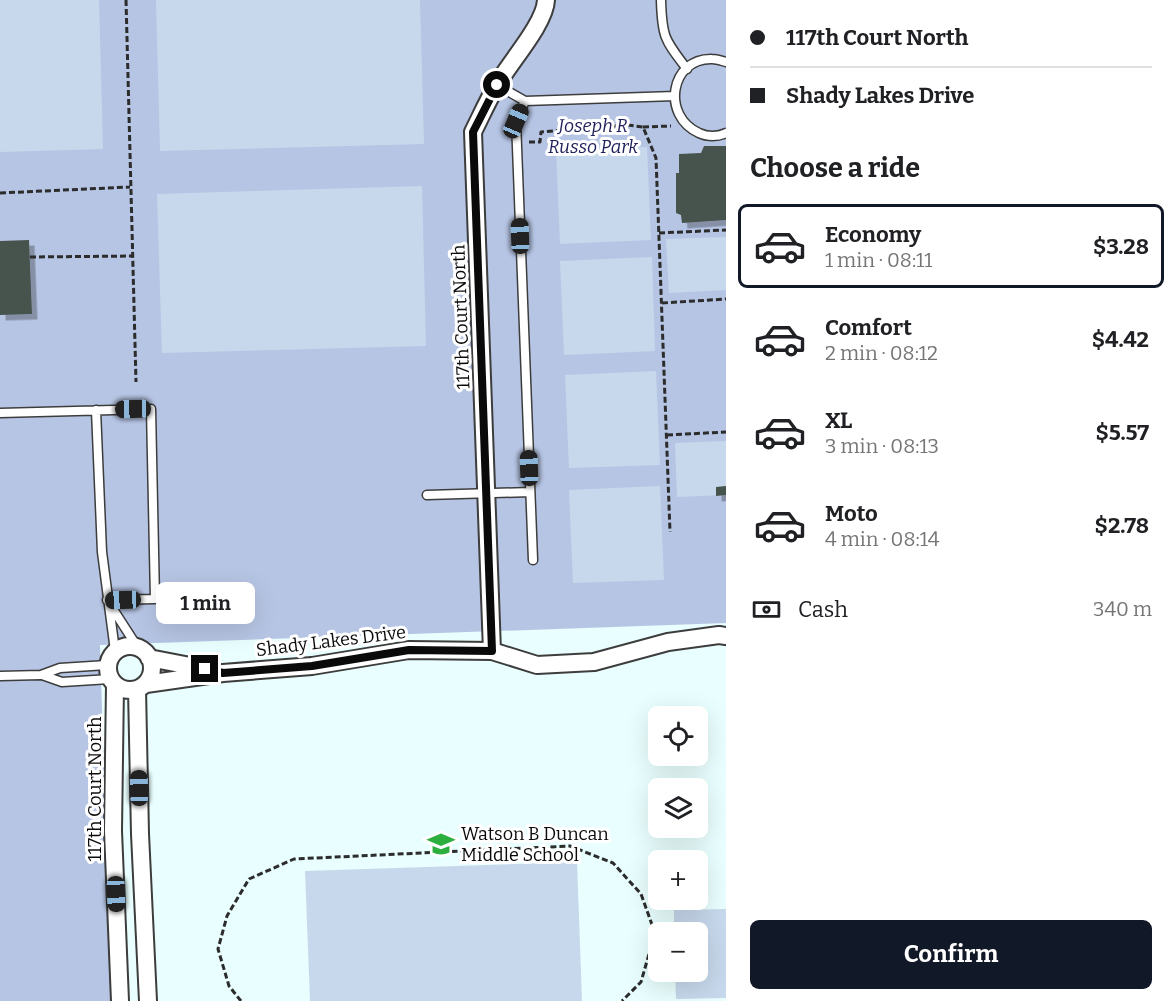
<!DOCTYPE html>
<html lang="en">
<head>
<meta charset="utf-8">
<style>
	:root { --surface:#fff; --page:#f2f2f2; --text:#202124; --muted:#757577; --line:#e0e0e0; --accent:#111827 }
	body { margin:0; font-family:Bitter,serif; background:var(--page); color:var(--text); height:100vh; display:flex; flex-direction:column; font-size:22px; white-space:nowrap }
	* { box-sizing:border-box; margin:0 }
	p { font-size:20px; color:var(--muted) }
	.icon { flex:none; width:33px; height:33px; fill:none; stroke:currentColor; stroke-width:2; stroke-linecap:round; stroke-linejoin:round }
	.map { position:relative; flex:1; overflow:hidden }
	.side { display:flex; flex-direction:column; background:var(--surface); width:450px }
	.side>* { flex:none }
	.top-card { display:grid; align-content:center; height:132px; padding:0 24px; background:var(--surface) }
	.controls { position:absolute; left:648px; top:706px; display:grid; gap:12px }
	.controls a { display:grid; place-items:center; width:60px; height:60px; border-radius:9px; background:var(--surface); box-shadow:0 6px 24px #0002; font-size:30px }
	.end { position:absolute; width:27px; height:27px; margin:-14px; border:8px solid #0a0a0a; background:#fff; box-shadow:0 0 0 3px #fff }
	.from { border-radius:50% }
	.bubble { position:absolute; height:42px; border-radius:9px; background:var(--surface); box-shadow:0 6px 24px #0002; font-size:20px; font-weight:700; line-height:42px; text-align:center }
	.car { position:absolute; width:18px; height:36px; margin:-18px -9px; border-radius:8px; box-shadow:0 0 4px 2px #0007; background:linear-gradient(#222 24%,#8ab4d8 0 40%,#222 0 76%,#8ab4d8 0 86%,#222 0) }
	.top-card b { display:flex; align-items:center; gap:21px; height:57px; font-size:22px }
	.top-card b+b { border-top:2px solid var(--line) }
	.top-card i { width:15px; height:15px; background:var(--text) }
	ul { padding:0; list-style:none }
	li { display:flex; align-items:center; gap:18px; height:84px; margin:0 12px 9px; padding:0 12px; border:3px solid transparent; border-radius:9px }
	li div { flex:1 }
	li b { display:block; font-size:22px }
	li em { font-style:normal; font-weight:700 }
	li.active { border-color:var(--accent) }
	li>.icon { width:54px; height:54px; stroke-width:1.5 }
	h2 { padding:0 24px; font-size:27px; line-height:72px }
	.pay { display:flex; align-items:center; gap:15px; height:66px; padding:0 24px; font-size:22px }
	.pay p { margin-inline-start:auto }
	.action { display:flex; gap:12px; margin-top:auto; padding:12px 24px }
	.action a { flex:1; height:69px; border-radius:9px; background:var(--accent); color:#fff; font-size:24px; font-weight:700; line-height:69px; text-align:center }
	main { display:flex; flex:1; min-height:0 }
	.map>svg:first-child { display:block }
</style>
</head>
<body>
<main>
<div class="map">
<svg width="726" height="1001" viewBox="0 0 726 1001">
	<defs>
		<filter id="shadow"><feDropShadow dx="5.5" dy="5.5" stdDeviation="0" flood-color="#0004"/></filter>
	</defs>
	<rect width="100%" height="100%" fill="#e9fefe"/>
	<!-- green -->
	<path fill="#b6c5e4" d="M0,0H726V623L100,645L111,1001H0Z"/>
	<!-- pitch -->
	<path fill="#c7d8ec" d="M0,0H99L103,149L0,152Z
		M156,0H420L424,144L160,151Z
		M647,147L651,240L560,244L556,150Z
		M422,186L426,346L162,353L157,194Z
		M726,237V290L669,293L666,239Z
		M652,257L655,351L564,355L560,261Z
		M656,371L660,465L569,468L565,375Z
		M726,441V495L677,497L675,443Z
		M660,486L664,580L573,583L569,490Z
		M577,862L582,1001H310L305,871Z
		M726,909V998L676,999L675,972H698V933H674V910Z"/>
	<!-- building -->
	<path fill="#47524d" filter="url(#shadow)" d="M704,146H726V220L682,223L681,215L676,213V173H679V154L701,153Z
		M29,240L32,314L0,315V241Z
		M726,486V495L716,496V487Z"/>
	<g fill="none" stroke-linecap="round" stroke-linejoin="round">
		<defs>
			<path id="lane" d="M661,0C662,38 665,40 687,69
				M726,62C722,61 717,59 712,59C670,58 661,116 699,133C707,137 718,137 726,133
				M497,85L525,101L675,96
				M525,101L516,121L533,560
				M96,410L102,552L115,651
				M0,413L151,409L155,599L107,600
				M427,495L530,492
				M109,603L138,648
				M42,675L62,682L110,679
				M0,676L41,675L60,668L107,665"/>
			<path id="street" d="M108 668a22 22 0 1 1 44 0a22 22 0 1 1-44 0Z
				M492,651L473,132C481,116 488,100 497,85C509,63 545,24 546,0
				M149,658L211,670
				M146,684L223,673L312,666L409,650L492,651L537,665L594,662L668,642L719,635L726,636
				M115,685L113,831L120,1001
				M137,689L140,834L148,1001"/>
		</defs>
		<!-- lane casing -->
		<use href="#lane" stroke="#3d3d3d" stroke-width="11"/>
		<!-- street casing -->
		<use href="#street" stroke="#3d3d3d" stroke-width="20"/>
		<!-- path -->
		<path stroke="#2c2c2c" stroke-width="3" stroke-dasharray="6 3" stroke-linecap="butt" d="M126,0L136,382
			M643,127L671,126
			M529,142H540L541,132L628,125L643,127L656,158L670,532
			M0,193L130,187
			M659,233L726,230
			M30,257L133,256
			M662,303L726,299
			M667,435L726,432
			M241,1001L229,986L218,949L227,916L249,879L294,859L570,846L613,863L641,894L655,933L641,982L622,1001"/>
		<!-- lane -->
		<use href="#lane" stroke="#fff" stroke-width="8"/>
		<!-- street -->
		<use href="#street" stroke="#fff" stroke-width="16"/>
	</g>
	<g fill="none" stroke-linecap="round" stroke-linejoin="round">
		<!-- route -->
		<path stroke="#0a0a0a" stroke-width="8" d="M205,669L223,673L312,666L409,650L492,651L473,132L497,85"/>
	</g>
	<!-- icons -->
	<defs>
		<symbol id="school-bare" viewBox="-9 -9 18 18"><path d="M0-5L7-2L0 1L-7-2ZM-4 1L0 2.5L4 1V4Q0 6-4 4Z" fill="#2daf40" stroke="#fff" stroke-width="2.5" paint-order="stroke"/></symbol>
	</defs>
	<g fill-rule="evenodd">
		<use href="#school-bare" x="422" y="825" width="38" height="38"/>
	</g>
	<g text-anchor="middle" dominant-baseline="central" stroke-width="6" stroke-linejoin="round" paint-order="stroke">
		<!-- park labels -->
		<g font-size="18" font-style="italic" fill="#20215c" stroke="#fff">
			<text x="593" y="126">Joseph R<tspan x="593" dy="21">Russo Park</tspan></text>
		</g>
		<!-- street labels -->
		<g font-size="18" fill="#0a0a0a" stroke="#fff">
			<text transform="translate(461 317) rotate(-92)">117th Court North</text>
			<text transform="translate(331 641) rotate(-7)">Shady Lakes Drive</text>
			<text transform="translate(95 789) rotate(-90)">117th Court North</text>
		</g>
		<!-- poi labels -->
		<g font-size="18" fill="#0a0a0a" stroke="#fff" text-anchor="start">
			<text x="461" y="834">Watson B Duncan<tspan x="461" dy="21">Middle School</tspan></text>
		</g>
	</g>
</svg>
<div class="controls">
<a><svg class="icon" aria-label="locate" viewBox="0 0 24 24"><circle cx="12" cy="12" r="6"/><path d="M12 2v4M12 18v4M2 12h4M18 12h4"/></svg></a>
<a><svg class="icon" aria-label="layers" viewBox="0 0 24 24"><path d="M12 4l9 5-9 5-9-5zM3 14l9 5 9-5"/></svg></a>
<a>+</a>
<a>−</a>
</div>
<i class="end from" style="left:497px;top:85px"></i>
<i class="end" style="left:205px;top:669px"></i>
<div class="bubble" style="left:156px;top:582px;width:99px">1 min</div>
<i class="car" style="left:516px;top:121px;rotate:23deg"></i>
<i class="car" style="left:520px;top:236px;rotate:358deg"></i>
<i class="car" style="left:133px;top:409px;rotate:269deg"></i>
<i class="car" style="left:529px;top:468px;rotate:358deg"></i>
<i class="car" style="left:123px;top:600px;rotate:268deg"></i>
<i class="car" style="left:139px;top:788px;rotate:359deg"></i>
<i class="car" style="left:116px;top:894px;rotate:178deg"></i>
</div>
<section class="side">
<div class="top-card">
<b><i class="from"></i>117th Court North</b>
<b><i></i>Shady Lakes Drive</b>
</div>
<h2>Choose a ride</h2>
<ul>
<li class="active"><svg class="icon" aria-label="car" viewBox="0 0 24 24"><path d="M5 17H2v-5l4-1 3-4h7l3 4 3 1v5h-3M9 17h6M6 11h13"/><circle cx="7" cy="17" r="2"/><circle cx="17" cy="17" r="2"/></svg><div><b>Economy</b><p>1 min · 08:11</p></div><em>$3.28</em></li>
<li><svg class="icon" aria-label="car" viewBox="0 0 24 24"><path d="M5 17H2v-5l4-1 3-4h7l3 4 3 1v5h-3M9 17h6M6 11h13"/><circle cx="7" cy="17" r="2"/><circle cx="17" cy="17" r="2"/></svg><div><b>Comfort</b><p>2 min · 08:12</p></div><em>$4.42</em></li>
<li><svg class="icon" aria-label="car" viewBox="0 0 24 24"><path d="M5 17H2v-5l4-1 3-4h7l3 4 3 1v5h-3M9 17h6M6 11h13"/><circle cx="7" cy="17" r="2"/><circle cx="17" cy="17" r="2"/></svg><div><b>XL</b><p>3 min · 08:13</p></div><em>$5.57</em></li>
<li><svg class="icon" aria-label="car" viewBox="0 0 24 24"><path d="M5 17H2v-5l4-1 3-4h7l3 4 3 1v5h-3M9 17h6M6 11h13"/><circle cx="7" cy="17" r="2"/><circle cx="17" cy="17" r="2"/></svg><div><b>Moto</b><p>4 min · 08:14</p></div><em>$2.78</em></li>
</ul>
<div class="pay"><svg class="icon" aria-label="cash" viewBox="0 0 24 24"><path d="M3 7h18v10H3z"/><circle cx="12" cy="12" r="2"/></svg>Cash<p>340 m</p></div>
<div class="action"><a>Confirm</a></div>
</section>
</main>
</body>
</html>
